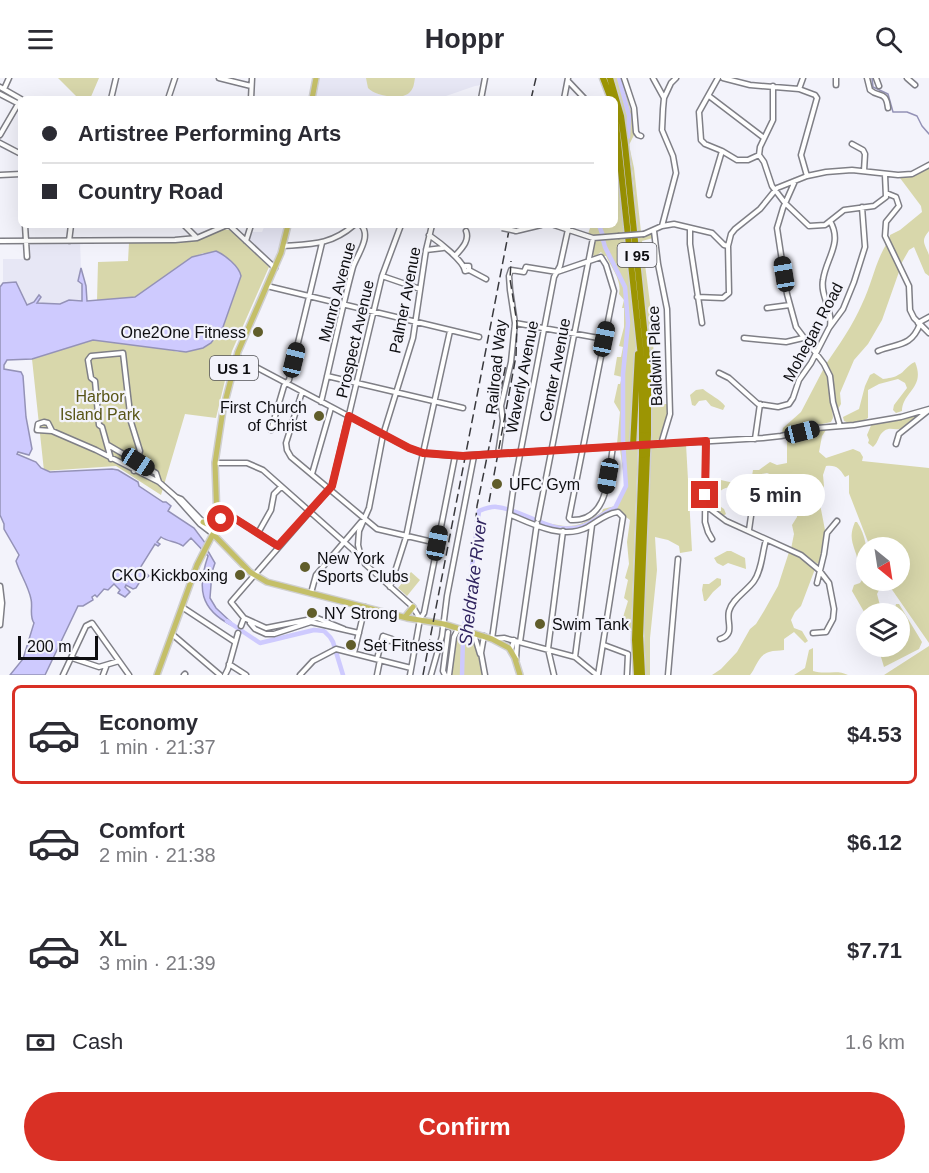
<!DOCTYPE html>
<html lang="en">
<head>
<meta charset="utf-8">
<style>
	:root { --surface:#fff; --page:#f2f2f3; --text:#2b2b33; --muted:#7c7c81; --line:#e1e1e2; --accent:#d93025 }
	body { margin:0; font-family:Helvetica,sans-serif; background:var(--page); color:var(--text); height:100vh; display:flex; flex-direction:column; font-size:22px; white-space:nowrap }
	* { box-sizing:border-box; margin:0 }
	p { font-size:20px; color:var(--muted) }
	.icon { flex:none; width:33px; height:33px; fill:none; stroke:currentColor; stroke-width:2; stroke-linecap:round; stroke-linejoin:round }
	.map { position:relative; height:597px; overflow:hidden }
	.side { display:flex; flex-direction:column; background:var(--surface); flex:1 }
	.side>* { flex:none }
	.top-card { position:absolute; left:18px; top:18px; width:600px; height:132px; border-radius:9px; box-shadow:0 6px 24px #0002; display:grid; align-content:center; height:132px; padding:0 24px; background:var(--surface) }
	.needle { width:39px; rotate:150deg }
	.buttons { position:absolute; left:856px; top:459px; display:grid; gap:12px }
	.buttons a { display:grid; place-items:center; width:54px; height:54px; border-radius:50%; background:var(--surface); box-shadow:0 6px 24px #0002; font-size:30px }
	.scale { position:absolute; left:18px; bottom:15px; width:80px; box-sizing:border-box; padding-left:6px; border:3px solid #0e0e11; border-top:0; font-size:16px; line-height:21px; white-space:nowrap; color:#0e0e11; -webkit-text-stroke:4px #f3f3fb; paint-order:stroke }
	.end { position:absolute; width:27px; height:27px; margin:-14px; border:8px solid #d93025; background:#fff; box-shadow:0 0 0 3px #fff }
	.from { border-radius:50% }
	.bubble { position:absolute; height:42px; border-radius:21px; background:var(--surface); box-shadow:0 6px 24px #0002; font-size:20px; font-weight:700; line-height:42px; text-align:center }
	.car { position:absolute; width:18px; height:36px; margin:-18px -9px; border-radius:8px; box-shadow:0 0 4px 2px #0007; background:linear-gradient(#222 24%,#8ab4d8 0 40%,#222 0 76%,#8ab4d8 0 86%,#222 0) }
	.top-card b { display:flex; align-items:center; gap:21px; height:57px; font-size:22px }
	.top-card b+b { border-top:2px solid var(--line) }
	.top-card i { width:15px; height:15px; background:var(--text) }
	ul { padding:10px 0 0; list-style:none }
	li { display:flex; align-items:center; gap:18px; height:99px; margin:0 12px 9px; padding:0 12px; border:3px solid transparent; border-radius:9px }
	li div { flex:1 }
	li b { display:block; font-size:22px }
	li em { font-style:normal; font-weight:700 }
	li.active { border-color:var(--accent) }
	li>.icon { width:54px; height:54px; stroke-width:1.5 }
	.pay { display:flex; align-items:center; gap:15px; height:66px; padding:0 24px; font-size:22px }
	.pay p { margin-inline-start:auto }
	.primary-button { display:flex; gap:12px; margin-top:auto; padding:12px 24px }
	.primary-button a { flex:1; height:69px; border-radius:36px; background:var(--accent); color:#fff; font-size:24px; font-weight:700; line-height:69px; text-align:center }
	header { display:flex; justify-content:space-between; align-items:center; height:78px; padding:0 24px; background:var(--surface); font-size:27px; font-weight:700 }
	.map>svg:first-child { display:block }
</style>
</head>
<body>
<header><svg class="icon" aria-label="menu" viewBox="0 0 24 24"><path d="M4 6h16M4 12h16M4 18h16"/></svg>Hoppr<svg class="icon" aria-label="search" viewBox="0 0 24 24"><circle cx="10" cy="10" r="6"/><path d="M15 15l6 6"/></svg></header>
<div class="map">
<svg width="929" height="597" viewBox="0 0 929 597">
	<rect width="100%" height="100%" fill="#f3f3fb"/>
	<!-- built -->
	<path fill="#e7e7f5" d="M320,0H485L483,7L475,8L446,18L444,21H316Z
		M265,147H285L273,187L248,163L250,154H262Z
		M30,163H80L81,190L78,203L82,206V223L70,222L60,226L34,225L26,227L16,204L3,205V181H30Z"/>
	<!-- green -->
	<path fill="#d8d7ab" d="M58,0H99L90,21H79Z
		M366,0H415C414,5 414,10 410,14C402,23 375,18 368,10Z
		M613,0H622L634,45V57L629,67L634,90L641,154H637C634,103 630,49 613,0Z
		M615,53L625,156L594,159L588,156L591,147H615Z
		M929,89V153C920,163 925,166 929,177C929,183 929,192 929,198L925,195L914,169L909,172L901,186L889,164L890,157L900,152L922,134L921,128L900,100L910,98Z
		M222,151L230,152L269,189L232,273L216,340L185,336L161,417L116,388L44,393L32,281L93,262L162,270L178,274L223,249L241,198L203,175L188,182L135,219L97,223L98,184L128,183L129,165L187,164Z
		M651,156L653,160L642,163L651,233L657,326H668C668,338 667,363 651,364L652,301L638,158Z
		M625,160L636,267L631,363L627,365L617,366L620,334L614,324L618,306H620L622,299L614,297L617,279H621L623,269L619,268L624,249V230H622L624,222L619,216C622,202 612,191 606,178H604L601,174L595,179L592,176L595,163Z
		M887,165L900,191L882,242L868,266L854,282L840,315L841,326L838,331L835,324L834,325L833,300L826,286C839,267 853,247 862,226C872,206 875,184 887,165Z
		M915,284C926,310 902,314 902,333L896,335L893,332L894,327L907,310L905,305L898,301L879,306L868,312V340C862,344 851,347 844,343L843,339L859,331L865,308L870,297L874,295L883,301C888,300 894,300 898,297C905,294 907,287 915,284Z
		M824,290L829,299L833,340L831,344L782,355L783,350L801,334Z
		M703,311C709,316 721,322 725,328L723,332L711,328L706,322L699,323L695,328L692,327L690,317L696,312Z
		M915,338L916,340C911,344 905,350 899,351C893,352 890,349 884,353C878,357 879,364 873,369L868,365L869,362L867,357L872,345Z
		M826,352L822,358L819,374L826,380L853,371L860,374L863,379L862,383L929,390V565L886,503L900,502V470L870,469L849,415V397L845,399C839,390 837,387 826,388L823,397L824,408L819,421L825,452L820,483L818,486L803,476L791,471L794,456L792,447L797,439L798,401C787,397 777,400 767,395L752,398L753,392H759L770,384L777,387L787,385V362L808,354Z
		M686,366L692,473L680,475L679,468L668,462L655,459L657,492L650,560V597H646L644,550L651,369Z
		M638,370L631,554L620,549L628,523L624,520L628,502L625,500L629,486L627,464L630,442L618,433C586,450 579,457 542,448L539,442L542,444C571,450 576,451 602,434L603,431L615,428L625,407L620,371Z
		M712,400L734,405L733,409C722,409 716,414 715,425L724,431L726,436L723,438L709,424V404Z
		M855,444H857C869,462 867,481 867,502L880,503L881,508L877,516L882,535L867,536V539L852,513L854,507L860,505L862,502C856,489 859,482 855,473C851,461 850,456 855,444Z
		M727,473H731L745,480L746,491L728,485L723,488L717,485L714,480Z
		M789,474L801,479L815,491L801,528L795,534L791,542L794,550L802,553L808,563L805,565L794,554L784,561V572C779,573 774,572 769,574C758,577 756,590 750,597H712L721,591L737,574L750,551L756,546L764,533L778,508Z
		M411,494L420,502L407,518L398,510Z
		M717,500L721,501V507L713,514L706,523H704L702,512L703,506H709Z
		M896,526H899L922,564L919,571L884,589L878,569L900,568V536L894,535Z
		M456,560L475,562L483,597H451Z
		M929,568V597H884Z
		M813,570V593C826,597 837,591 848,597H794L805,590L809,572Z"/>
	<!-- water -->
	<path fill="#cecafe" stroke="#9492b7" stroke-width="1.5" d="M216,173C225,177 239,188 241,198L223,249L211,265L203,270L186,274L93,262L32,281L7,282L4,287V291L21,294L23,298L26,339L32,371L29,377L18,374L17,376L36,384L41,390L50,394L112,391L118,392L138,404L139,408L163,424H166L171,428L168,433L194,450L206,466L205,468L215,485L212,494L210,520L216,530L231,544V547C200,531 197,510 208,478L191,460L183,468C176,463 168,464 161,459L157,464L160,466L158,468L155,466L140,490L149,498L139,505L136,510L133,511L126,507L125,509L130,514L125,519L118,515L120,512L114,506L108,512L104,511L97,519L95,517L92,519L93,522L83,528H78L45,597H10L23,581L34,545C29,538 33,529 31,521C28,507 20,496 16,483L19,477L4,451V446L0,437V209L3,205L16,204L27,227L34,224L39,217L41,219L37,225L60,226L69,222L82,223V206L78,203L81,190L86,208L87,223L135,219L192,179Z"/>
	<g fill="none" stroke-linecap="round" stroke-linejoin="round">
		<!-- stream -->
		<path stroke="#9492b7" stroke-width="1.5" d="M872,0L873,9L888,16L893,34H907L917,38L922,48L929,56"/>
		<!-- river -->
		<path stroke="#cecafe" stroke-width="4.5" d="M619,0L629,38L628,59
			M599,147L603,158
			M227,543L260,565L314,552L324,553L330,559L333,564L343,597
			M462,597L463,559L479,433C484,431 491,428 497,429C526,432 552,459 583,448C593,445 604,434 615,430L626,408L623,364V296L628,245L625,209L605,169L603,162"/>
		<defs>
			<path id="minor" d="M219,0L251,8
				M624,0L634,30L636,54L638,57L641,58
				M653,0L664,20
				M718,0L699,34L701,62L705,66L722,73L737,82H748L759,77
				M723,0L750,7L799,11L815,17L817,20L801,77L807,98
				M867,0L870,12C879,20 886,12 888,30
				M876,0L879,8
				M907,0L915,7
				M568,3L585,21
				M836,7V0
				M773,8V42L760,69L759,77L764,84L772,108L785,125L809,148L825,147L844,132L874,128L886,119L885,97
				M0,9L21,21
				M4,11L9,0
				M799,11L803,0
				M0,16L21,27
				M709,18L764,60
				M111,21L116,0
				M168,21L175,0
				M251,21L252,0
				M481,21L485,0
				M564,21L568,0
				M0,57L21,21
				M0,65L21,76
				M852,66L863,72L865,76L864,93
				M0,97L21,96
				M795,103L783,130L777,150L787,216L796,249L824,286L830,298L833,324L840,348
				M886,115L896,119L899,128L886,144L885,158L909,208L910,232L914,240L929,255
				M709,117L722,73
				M830,143C843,165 826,180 823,202C820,218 833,232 830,248
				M25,147L27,179
				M184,147L196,159
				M229,147L275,190
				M554,147L593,160L618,158
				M569,147L560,188L554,199L513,413L492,561L504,560L575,579L597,597
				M662,148L676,95L673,78L662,52L663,31L664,20L671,5L676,0
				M690,150V166L702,245
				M516,153L541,147
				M654,153L658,186L667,231L670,336L661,366
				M644,156L662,148L674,146L712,155L724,167L728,168
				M429,157C439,164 464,183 465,193L469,192V188H465
				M0,163L175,162L197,160L227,147
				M69,163L71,147
				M246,163L251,147
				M283,168C312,166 331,167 354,147
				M426,172L443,170
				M455,178C461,171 470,163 466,153
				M469,192L486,201
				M382,198L420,211
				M267,208L479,259
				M697,219L723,220L729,215L728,168L731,156L735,151L760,131L777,110L807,98L826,94L852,92L898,97L912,96L929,87
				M767,230L790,227
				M515,245L604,261
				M918,245L929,239
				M744,260L786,264L803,260
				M878,273C896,265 911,270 920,246
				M237,279L409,370L423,375L455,378L763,360L781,358L817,350L854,347L901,339L929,331
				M719,295L729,300L758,326L778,329L789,326L793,320L799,302L811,285L829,250L843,231L854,204L865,169L862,129
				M327,298L463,330
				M302,314L286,365L287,372L291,379L377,451L437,465
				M321,324C332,279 341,233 353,189C357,177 372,158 361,147
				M44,344L48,345L52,353L37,352L38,346Z
				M271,352L284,308L289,302L322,165
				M52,353L96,372L159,404L176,419L200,446L213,456
				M755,361L760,326
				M706,363L705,444L708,454L712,461
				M896,366L899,356L929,332
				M108,367L156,395L159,404
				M498,376L503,343L501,328L511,284L515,245L510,212L509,198L511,192L524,194L526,189L557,194L601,179L606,187L614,213L569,440L571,442C609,444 608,397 613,369
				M111,381L102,349L99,347L95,303L91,300L88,282L91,278L123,275L131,344L140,373L134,393
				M215,385H247L263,392L361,479L365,486L413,529L420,541
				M312,396L331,330
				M176,419L181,421L203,444
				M705,427L726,443L801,477L819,492L829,505L834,531L833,541L826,554L813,555
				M511,437C534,447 564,462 588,449C598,443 607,435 618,434L623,439L598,597
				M217,441L234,440L278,468
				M538,441L593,160
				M749,452L754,417
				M258,455L271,432L274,416L281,409
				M361,479L358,467L359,453L369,430L383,357L413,260L426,172L432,147
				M817,505L824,476L827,455L837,443
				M0,508L2,525L0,547
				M390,509L406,459L423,375L450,253
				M311,515L316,497L361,444
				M182,529L235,564
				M250,545L255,551L266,556H274L311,544L359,555
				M241,548L244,540
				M344,551L317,540L266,550L244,540L231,524L332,408L382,198L401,147
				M172,556L220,597
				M474,556L480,576
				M484,558L481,575L485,597
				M720,561C736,556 726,544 729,533C732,521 747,513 754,503C762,492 762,475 766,462
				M520,564L537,445
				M604,567L628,576L627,597
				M512,569L514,562
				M354,575L365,529
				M575,579L592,447
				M72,580L99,589L119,583
				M377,581L383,558L392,561V563L382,562
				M516,581L517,565
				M229,586L246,597
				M63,597L86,548L92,545L129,597
				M103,597L106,589
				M184,597L185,596
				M225,597L228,591L238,555
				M300,597L313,583L336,571L411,590
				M377,597L380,582
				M410,597L420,541L424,535L455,378
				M431,597L442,558L447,518L474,378
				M445,597L443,593L448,554
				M449,597L454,559L458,551
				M554,597L548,571L563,453
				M668,597L678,481"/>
			<path id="major" d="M312,21L316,0
				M203,444L209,447L216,442
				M213,456L250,494L267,504L407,540L444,546L492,561L509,570L516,582
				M405,539L413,529
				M515,581L520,597
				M157,597L197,487L214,454L217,441L215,385L223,332L238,274L281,175L288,147"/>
			<path id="highway" d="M603,0L611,21
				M610,0L621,38L625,67L648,288V357
				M615,37L642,288V357
				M633,368L638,276
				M637,597L635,562L642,377
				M642,597L640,558L647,376"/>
		</defs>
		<!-- minor casing -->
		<use href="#minor" stroke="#7f7f86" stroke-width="7"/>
		<!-- major casing -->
		<use href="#major" stroke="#cfcfcf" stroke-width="8"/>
		<!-- highway casing -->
		<use href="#highway" stroke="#cfcfcf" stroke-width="9"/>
		<!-- minor -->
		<use href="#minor" stroke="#fff" stroke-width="4"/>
		<!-- major -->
		<use href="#major" stroke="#c4bf68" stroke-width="5"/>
		<!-- highway -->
		<use href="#highway" stroke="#9c9503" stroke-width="6"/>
		<!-- rail -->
		<path stroke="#39393d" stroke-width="1.5" stroke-dasharray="9 4.5" stroke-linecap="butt" d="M531,21L536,0
			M489,424L516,278L517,245L510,201L511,183
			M472,484L477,428L506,286
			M423,597L510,147"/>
		<defs>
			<path id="minor-bridge" d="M502,150L516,153
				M618,158L644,156"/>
			<path id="highway-bridge" d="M647,376L648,357
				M642,377V357"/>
		</defs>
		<!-- minor-bridge casing -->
		<use href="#minor-bridge" stroke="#7f7f86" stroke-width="7" stroke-linecap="butt"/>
		<!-- highway-bridge casing -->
		<use href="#highway-bridge" stroke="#cfcfcf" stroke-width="9" stroke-linecap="butt"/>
		<!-- minor-bridge -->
		<use href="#minor-bridge" stroke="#fff" stroke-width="4"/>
		<!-- highway-bridge -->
		<use href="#highway-bridge" stroke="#9c9503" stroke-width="6"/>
	</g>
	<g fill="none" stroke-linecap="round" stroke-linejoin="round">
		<!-- route -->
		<path stroke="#d93025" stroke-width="8" d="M221,441L234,440L278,468L332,408L349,338L409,370L423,375L463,378L706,363L705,417"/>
	</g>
	<!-- markers -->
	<g fill="#605d2a" stroke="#f3f3fb" stroke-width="2">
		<circle cx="258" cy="254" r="6"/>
		<circle cx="319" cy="338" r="6"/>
		<circle cx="497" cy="406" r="6"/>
		<circle cx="305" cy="489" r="6"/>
		<circle cx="240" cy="497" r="6"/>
		<circle cx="312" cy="535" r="6"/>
		<circle cx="540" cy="546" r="6"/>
		<circle cx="351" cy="567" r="6"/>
	</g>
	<g text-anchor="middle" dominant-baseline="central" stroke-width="4.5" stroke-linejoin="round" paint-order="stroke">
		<!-- shield labels -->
		<g fill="#f3f3fb" stroke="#535357" stroke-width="1.5">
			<rect x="617.5" y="165" width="39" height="24" rx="4.5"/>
			<rect x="210" y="278" width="48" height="24" rx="4.5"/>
		</g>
		<g font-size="15" font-weight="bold" fill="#0e0e11">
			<text x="637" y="177">I 95</text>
			<text x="234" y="290">US 1</text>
		</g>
		<!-- street labels -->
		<g font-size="16" fill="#0e0e11" stroke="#f3f3fb">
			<text transform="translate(337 214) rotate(-75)">Munro Avenue</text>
			<text transform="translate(405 222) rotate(-79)">Palmer Avenue</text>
			<text transform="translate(813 254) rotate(-62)">Mohegan Road</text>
			<text transform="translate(355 261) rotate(-77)">Prospect Avenue</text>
			<text transform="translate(655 278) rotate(-92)">Baldwin Place</text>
			<text transform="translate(496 289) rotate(-84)">Railroad Way</text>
			<text transform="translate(555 292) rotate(-79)">Center Avenue</text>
			<text transform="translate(522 299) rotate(-79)">Waverly Avenue</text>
		</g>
		<!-- poi labels -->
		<g font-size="16" fill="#0e0e11" stroke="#f3f3fb" text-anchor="start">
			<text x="246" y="254" text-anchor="end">One2One Fitness</text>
			<text x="307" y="329" text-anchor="end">First Church<tspan x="307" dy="18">of Christ</tspan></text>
			<text x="509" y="406">UFC Gym</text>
			<text x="317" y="480">New York<tspan x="317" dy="18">Sports Clubs</tspan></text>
			<text x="228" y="497" text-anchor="end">CKO Kickboxing</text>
			<text x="324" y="535">NY Strong</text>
			<text x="552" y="546">Swim Tank</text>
			<text x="363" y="567">Set Fitness</text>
		</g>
		<!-- park labels -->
		<g font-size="16" fill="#585517" stroke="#f3f3fb">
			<text x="100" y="318">Harbor<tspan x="100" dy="18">Island Park</tspan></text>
		</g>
		<!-- water labels -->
		<g font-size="18" font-style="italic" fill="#312560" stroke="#f3f3fb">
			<text transform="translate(473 504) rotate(-83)">Sheldrake River</text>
		</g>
	</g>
</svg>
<div class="buttons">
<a><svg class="needle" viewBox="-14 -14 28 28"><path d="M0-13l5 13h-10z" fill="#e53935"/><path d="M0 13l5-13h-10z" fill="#7c7c81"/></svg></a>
<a><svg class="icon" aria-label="layers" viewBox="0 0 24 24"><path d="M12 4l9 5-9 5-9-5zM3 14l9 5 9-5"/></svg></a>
</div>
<div class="scale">200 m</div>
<i class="end from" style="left:221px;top:441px"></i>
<i class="end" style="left:705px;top:417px"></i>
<div class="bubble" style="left:726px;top:396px;width:99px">5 min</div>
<i class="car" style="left:784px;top:196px;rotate:351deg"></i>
<i class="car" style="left:604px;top:261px;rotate:12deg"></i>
<i class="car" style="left:294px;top:282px;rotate:14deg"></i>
<i class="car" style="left:802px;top:354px;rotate:76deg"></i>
<i class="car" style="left:138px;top:384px;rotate:123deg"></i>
<i class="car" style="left:608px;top:398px;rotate:190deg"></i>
<i class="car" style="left:437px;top:465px;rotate:11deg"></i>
<div class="top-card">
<b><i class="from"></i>Artistree Performing Arts</b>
<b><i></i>Country Road</b>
</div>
</div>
<section class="side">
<ul>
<li class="active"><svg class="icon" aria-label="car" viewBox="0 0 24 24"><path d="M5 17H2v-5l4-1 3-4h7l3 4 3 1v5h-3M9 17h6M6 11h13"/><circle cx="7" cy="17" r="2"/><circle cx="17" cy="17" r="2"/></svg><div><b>Economy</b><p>1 min · 21:37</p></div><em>$4.53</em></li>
<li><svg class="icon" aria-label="car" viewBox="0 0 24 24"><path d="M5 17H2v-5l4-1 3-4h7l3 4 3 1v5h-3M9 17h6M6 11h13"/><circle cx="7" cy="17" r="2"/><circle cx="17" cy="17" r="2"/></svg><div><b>Comfort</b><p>2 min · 21:38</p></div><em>$6.12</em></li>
<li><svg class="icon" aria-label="car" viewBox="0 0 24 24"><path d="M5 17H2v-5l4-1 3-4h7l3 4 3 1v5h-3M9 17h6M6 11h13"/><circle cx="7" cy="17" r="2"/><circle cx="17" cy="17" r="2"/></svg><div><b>XL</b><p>3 min · 21:39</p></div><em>$7.71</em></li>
</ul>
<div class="pay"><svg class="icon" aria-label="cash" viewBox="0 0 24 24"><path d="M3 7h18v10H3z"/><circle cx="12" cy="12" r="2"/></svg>Cash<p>1.6 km</p></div>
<div class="primary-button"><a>Confirm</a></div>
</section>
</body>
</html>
